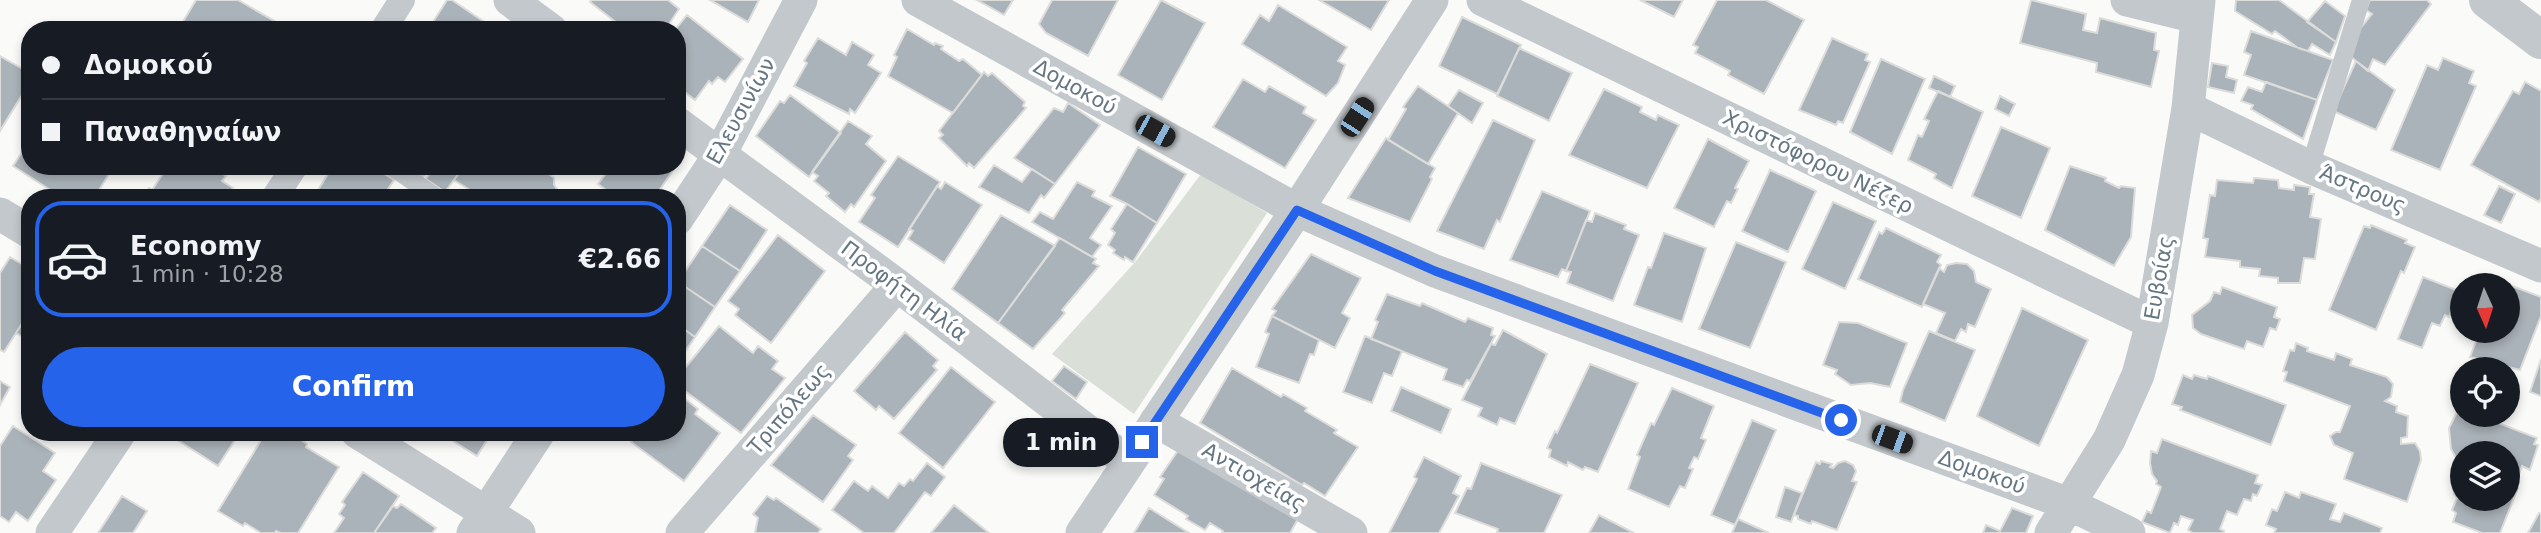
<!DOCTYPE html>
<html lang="en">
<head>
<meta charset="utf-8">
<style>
	:root { --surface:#171b24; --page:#242831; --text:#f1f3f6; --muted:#9ea1a6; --line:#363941; --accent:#2563eb }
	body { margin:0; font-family:"DejaVu Sans",sans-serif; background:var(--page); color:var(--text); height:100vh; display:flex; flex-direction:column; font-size:26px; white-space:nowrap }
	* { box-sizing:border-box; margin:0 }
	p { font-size:23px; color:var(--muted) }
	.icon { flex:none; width:38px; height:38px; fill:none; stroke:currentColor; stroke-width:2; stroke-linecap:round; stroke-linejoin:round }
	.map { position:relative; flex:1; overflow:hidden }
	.drawer { position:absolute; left:21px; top:189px; width:665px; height:252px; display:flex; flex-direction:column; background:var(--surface); border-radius:28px; box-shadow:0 4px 10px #0003 }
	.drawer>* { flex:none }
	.guide { position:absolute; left:21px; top:21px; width:665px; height:154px; border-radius:28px; box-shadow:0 4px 10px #0003; display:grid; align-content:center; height:154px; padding:0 21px; background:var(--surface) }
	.needle { width:46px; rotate:177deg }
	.fabs { position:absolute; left:2450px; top:273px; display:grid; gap:14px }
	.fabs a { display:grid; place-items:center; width:70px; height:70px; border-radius:50%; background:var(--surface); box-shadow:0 4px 10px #0003; font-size:35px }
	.end { position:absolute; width:32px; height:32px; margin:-16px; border:9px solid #2563eb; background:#fff; box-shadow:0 0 0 4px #fff }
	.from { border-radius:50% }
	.bubble { position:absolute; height:49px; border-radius:24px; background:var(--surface); box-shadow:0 4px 10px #0003; font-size:23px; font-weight:700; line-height:49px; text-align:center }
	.car { position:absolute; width:21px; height:42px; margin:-21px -10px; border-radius:9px; box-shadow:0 0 5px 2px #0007; background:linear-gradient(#222 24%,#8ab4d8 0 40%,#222 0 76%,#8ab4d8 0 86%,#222 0) }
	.guide b { display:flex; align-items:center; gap:24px; height:66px; font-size:26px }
	.guide b+b { border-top:2px solid var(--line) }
	.guide i { width:18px; height:18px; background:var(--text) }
	ul { padding:12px 0 0; list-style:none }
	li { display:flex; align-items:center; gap:21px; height:116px; margin:0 14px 10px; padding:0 7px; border:4px solid var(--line); border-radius:28px }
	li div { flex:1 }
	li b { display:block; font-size:26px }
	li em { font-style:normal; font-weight:700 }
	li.on { border-color:var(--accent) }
	li>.icon { width:63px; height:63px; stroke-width:1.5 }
	.button { display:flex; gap:14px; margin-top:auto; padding:14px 21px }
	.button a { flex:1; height:80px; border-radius:42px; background:var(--accent); color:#fff; font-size:28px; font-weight:700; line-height:80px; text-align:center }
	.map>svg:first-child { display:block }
</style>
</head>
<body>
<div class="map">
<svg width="2541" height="533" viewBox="0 0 2541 533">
	<rect width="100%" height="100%" fill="#fafaf8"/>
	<!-- green -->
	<path fill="#dadfd7" d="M1201,174L1267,213L1134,414L1052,354L1136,261Z"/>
	<!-- building -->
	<path fill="#aab3b9" stroke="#dcdcda" stroke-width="2" d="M196,0H238L290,30H178Z
		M447,0H452L496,30H428Z
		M592,0H668L679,9L665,30H626L590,2Z
		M710,0H759L748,22Z
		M977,0H1013L1004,15Z
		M1052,0H1118L1088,56L1046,33L1039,24Z
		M1161,0L1205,23L1162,100L1118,75Z
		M1319,0H1389L1371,30Z
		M1640,0H1683L1674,17Z
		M1717,0H1766L1804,20L1764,94L1728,75L1730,71L1695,53L1698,47L1693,45Z
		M2031,0L2086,14L2083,30L2097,33L2100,18L2156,33L2154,50L2159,51L2151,87L2096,72L2097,63L2020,43Z
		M2236,0H2279L2336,42L2330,55L2312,44L2308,51L2298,48L2275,31L2272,34L2235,11Z
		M2370,0H2427L2431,4L2385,65L2373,59L2368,71L2350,56L2358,31L2372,14L2366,10Z
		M2325,1L2345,16L2336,42L2307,22Z
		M1278,5L1347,47L1338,61L1345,65L1338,83L1326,96L1242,44L1260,15L1269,21Z
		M687,15L743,59L725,82L718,77L712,84L709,81L695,100L677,86V30H675Z
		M1462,17L1521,45L1497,94L1439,66Z
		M907,29L934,45L935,43L943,46L941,49L959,61L963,59L982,75L953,113L888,76L897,57L894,55Z
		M2251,31L2333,60L2317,100L2244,75L2251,55L2244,52Z
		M818,38L846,55L852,42L874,55L868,65L881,73L855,113L850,109L849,114L794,86L807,63L804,61Z
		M1832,38L1868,54L1865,60L1870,62L1843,123L1838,121L1836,125L1799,110Z
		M1519,48L1572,73L1549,121L1497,96Z
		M0,56L30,73V82L0,131Z
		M2443,58L2474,71L2469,83L2476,86L2440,170L2391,150L2427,65L2438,70Z
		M1881,59L1925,79L1892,154L1850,132Z
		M2356,61L2395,90L2376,130L2333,111Z
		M2212,63L2228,66L2226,77L2237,80L2234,93L2208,87Z
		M984,72L988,76L992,73L1025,102L1023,106L1026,108L974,168L969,163L967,166L939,138L943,135L939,131Z
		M1934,76L1955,86L1950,97L1929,88Z
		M1243,79L1265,92L1269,86L1306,107L1303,113L1316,120L1285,168L1213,127Z
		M2266,82L2317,100L2303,139L2251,109L2253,105L2241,101L2248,87L2262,92Z
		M2525,82L2541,91V198L2539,202L2471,165L2513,91L2519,94Z
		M1418,86L1458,113L1428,164L1388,140L1406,109L1403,107Z
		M1604,89L1642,107L1640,112L1656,120L1658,115L1679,125L1647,188L1569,155Z
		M1459,90L1483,103L1472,123L1448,106Z
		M1938,91L1983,112L1952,188L1934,178L1936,174L1908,160L1918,135L1922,137L1929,121L1924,119Z
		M790,95L841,133L809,177L756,136L780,101L784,103Z
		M2000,96L2015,104L2009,116L1995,109Z
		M1068,103L1100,125L1055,184L1014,158L1054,108L1063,112Z
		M1493,120L1535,140L1500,222L1497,220L1484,249L1437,231Z
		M848,121L872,136L866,144L886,161L854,207L851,204L845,212L826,196L829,193L814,181L818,176L812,172Z
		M2001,127L2050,148L2021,218L1972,196Z
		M1386,138L1435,168L1430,177L1432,179L1410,222L1348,198Z
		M1708,139L1749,161L1735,188L1738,189L1731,203L1727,201L1714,227L1674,208Z
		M30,140V166H114L94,198H63L13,166Z
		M1138,147L1186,174L1157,223L1127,204L1110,196Z
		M898,156L940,182L898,247L859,222L875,198L871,195Z
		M994,165L1022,182L1032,169L1055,184L1044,198L1041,195L1029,213L979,187Z
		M158,166H212L226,176L222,181L233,188L227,198H142L149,188L152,190L164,172Z
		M333,166H372L394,180L382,198H313Z
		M407,166H430L423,177Z
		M435,166H464L445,192L426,179Z
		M464,166H538L554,178V185L562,196L560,198H474L471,196L470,190L454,180Z
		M608,166H676L654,198H617L598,184L609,170Z
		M2070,166L2106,178L2105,181L2119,188L2121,186L2135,188L2131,237L2114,266L2045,230Z
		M1770,170L1816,191L1788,252L1742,231Z
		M2254,178L2278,180L2279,188L2294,190V185L2310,187L2309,194H2314L2310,217L2321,219L2315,259L2304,258L2300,283H2278V278L2259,276L2260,269L2240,267V261L2205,257L2208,239L2203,238L2210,195L2215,196L2217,180L2253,183Z
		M945,182L982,205L944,263L908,239L913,231L909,229L937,186L941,189Z
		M1077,182L1095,191L1092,196L1112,206L1090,238L1101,245L1092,257L1032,222L1040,212L1053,219Z
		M2499,186L2515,194L2501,223L2484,215Z
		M1542,191L1590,211L1566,271L1562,269L1558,277L1510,260Z
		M1833,202L1876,221L1845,289L1802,269Z
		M1127,204L1157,223L1133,262L1125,257L1124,260L1113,253L1115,250L1108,245L1115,233L1111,229Z
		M730,205L767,230L740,271L702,246Z
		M1595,213L1626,225L1624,229L1639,235L1613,301L1567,283L1571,272L1566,271L1586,220L1592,222Z
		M1001,215L1055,246L998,323L952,289Z
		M2371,225L2407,240L2405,243L2415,247L2404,273L2401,271L2376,330L2329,310L2364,226L2370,228Z
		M1886,228L1941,255L1937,262L1941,265L1922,307L1858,279L1879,232L1882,234Z
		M1664,233L1706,248L1682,322L1634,305L1648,267L1651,268Z
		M778,235L825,271L771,343L735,315L739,309L728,301Z
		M1060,238L1096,259L1093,263L1099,266L1062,310L1065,313L1033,349L998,323Z
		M1736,242L1786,262L1750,348L1699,329Z
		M702,246L740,271L715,307L678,282Z
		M1311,254L1361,278L1342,313L1350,318L1335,348L1272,316L1276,311L1272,309Z
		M10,257L30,269V311L4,352L0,350V273Z
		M1956,263L1967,264L1974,271L1976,282L1991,289L1975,327L1968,324L1966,332L1961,329L1955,341L1936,333L1945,313L1923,304L1939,268L1944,272L1947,265Z
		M2423,277L2459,291L2449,317L2445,315L2440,326L2432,323L2422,348L2398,339Z
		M2499,281L2541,297V316L2520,370L2470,357L2480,331H2508V285H2497Z
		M681,284L715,307L695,337L677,324V289Z
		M2222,287L2277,307L2274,317L2280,319L2276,330L2270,328L2263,347L2247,341L2244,349L2201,334L2193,328L2192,315L2210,301L2214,292L2220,294Z
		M1387,294L1420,306L1422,303L1465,322L1468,318L1493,328L1491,335L1495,336L1470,381L1467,380L1463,387L1443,380L1447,369L1371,339L1378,322L1375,320Z
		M2022,308L2088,340L2039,446L1977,416Z
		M30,311V341L16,333Z
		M1272,316L1319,340L1314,355L1310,354L1299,383L1256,367L1269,334L1265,332Z
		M1839,322L1858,323L1907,343L1890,387L1870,383L1851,385L1835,374L1837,370L1823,365Z
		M677,324L695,337L677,363Z
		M719,326L753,353L758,346L778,361L772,369L785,378L741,433L677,385L680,380L677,378Z
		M1503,330L1547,354L1515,424L1500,418L1497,425L1478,416L1482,408L1462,400L1491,344L1495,345Z
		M1929,331L1975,350L1945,421L1900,402L1903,390Z
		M905,332L938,360L933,366L937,370L894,419L879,406L876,410L854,391Z
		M1365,336L1402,351L1392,376L1384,373L1372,403L1343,392Z
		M2296,343L2308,348L2307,351L2334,360L2336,353L2352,359L2350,365L2387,377L2393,384L2391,397L2385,401L2397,406L2396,412L2408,416L2407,437L2401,438V444L2415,443L2420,451L2421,460L2407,502L2344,479L2353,453L2334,445L2330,436L2336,432H2340L2350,406L2284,381L2287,372L2283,371L2290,350L2294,351Z
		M2541,359V396L2530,392Z
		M1590,364L1638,383L1598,472L1585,467L1583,470L1568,462L1567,466L1549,457L1551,450L1547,448L1555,431L1557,433Z
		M1064,366L1087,382L1076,399L1052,381Z
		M951,367L995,402L943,468L899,433Z
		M1232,368L1281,397L1283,394L1307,408L1305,411L1337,430L1334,433L1358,447L1325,496L1304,483L1302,485L1200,423Z
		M2183,375L2192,379L2194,375L2207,379L2208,376L2286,405L2271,445L2180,410L2182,407L2172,404Z
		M0,381L10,387L0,405Z
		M1401,387L1451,409L1441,433L1391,411Z
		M1672,388L1714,406L1701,438L1706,440L1698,459L1694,457L1689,468L1693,469L1685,488L1680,486L1669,507L1628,489L1640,457L1637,455L1651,423L1654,425Z
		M677,393L698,409L695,414L720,433L684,481L631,442L638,432H677Z
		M2457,412L2462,415H2478L2537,438L2534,444L2538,445L2530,470L2522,466L2514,487L2518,488L2500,533H2482L2453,522L2456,513L2452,510L2457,498L2454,494L2455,484L2458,475L2462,473V499H2508V453H2462L2460,460L2455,456L2451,449L2449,428Z
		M813,415L856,445L848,456L853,460L823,502L771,465Z
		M1752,420L1776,430L1735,525L1711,515Z
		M13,426L55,453L43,471L56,480L28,521L16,512L9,522L0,516V446Z
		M165,432H240L218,466Z
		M266,432H289L307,444L306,447L339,467L298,533H281L276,531L275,533H261L245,523L243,526L218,511Z
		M439,432H492L477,456Z
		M2162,439L2258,475L2255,483L2262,485L2257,496L2253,494L2251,501L2244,499L2237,515L2227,511L2220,529L2224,531L2223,533H2193L2188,530L2193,520L2181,516L2178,525L2174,523L2170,533L2142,522L2147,511L2151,513L2161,487L2156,484L2157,481L2152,474L2150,463L2151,451L2157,453Z
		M1179,449L1298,519L1290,533H1222L1223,531L1210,523L1205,530L1186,519L1188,516L1154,495L1164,479L1160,477Z
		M1424,457L1461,476L1453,493L1459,496L1439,533H1389L1417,479L1414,477Z
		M1821,461L1832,464L1830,467L1833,468L1838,463L1845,461L1853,465L1856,471L1852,481L1857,482L1837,530L1812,521L1811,524L1798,519V516L1794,515L1816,462L1820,464Z
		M927,463L945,477L931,496L925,492L894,533H864L832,510L854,481L868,491L872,486L888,498L899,483L904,486L910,479L913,481Z
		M1481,463L1562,495L1544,533H1500L1497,532L1498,529L1455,513L1467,488L1471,489Z
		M363,472L399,496L374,533H334L344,518L339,514L345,505L342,502Z
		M1785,487L1802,493L1791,522L1776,517Z
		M2285,492L2299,498L2301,492L2336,504L2330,519L2340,522L2344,513L2382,528L2380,533H2274L2276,529L2266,525L2272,509L2277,511Z
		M122,496L147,511L133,533H98Z
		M767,496L774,500L776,498L821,529L818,533H755L758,518L753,514Z
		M401,504L436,528L432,533H374L393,506L397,508Z
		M954,505L989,533H931Z
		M1149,508L1189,533H1134Z
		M2012,508L2033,516L2026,533H1983L1986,525L2000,531Z
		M2539,513L2541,514V533H2528Z
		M1599,515L1634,533H1589Z
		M1738,519L1769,533H1732Z"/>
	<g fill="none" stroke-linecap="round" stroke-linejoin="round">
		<!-- service -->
		<path stroke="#c3c8cc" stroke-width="18" d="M391,166L437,198
			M2310,167L2361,0"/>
		<!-- pedestrian -->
		<path stroke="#c3c8cc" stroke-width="26" d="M383,30L402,0
			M274,198L295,166"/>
		<!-- minor -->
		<path stroke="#c3c8cc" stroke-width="33" d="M510,0L551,30
			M918,0L1297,210L1435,271L2069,504L2129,533
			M1483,0L2152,323
			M2127,0L2196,17
			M2188,108L2310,167L2541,266
			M677,123L897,285L1128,462
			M0,214L30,232
			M677,219L720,154L801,0
			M1156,421L1351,533
			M357,432L519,533
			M52,533L120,432
			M473,533L539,432
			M682,533L897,285
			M1082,533L1297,210L1432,0
			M2051,533L2109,440L2138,375L2152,323L2188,108L2199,0"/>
		<!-- tertiary -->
		<path stroke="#c3c8cc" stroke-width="38" d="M2488,0L2541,40"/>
	</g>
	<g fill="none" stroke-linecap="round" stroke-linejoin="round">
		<!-- route -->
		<path stroke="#2563eb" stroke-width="9" d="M1142,442L1297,210L1435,271L1841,420"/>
	</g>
	<g text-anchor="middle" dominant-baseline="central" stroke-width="7" stroke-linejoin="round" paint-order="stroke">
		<!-- street labels -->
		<g font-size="21" fill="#657683" stroke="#fff">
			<text transform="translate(1075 87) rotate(29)">Δομοκού</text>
			<text transform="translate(741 111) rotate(-61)">Ελευσινίων</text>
			<text transform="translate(1818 162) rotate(26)">Χριστόφορου Νέζερ</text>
			<text transform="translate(2363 189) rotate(23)">Άστρους</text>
			<text transform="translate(2159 278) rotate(-80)">Ευβοίας</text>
			<text transform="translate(904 291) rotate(37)">Προφήτη Ηλία</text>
			<text transform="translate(789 409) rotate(-49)">Τριπόλεως</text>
			<text transform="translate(1982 472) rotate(20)">Δομοκού</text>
			<text transform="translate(1254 477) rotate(30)">Αντιοχείας</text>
		</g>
	</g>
</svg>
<div class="fabs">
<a><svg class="needle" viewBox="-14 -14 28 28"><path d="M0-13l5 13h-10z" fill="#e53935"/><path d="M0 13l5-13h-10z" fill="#9ea1a6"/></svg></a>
<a><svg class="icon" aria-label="locate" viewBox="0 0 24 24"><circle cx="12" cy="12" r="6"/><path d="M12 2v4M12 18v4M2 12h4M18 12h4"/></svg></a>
<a><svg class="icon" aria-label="layers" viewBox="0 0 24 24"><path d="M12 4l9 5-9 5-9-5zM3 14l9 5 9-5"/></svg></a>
</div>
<i class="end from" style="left:1841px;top:420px"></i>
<i class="end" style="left:1142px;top:442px"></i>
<div class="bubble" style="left:1003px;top:418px;width:116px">1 min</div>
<i class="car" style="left:1357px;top:117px;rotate:33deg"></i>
<i class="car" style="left:1155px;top:131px;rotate:119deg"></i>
<i class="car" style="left:1892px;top:439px;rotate:110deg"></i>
<div class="guide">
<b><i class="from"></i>Δομοκού</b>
<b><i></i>Παναθηναίων</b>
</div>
<section class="drawer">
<ul>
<li class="on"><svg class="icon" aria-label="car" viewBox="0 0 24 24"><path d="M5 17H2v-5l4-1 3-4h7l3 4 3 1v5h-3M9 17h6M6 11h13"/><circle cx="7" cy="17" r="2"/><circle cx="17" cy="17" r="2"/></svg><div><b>Economy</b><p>1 min · 10:28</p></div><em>€2.66</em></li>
</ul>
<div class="button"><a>Confirm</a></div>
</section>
</div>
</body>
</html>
